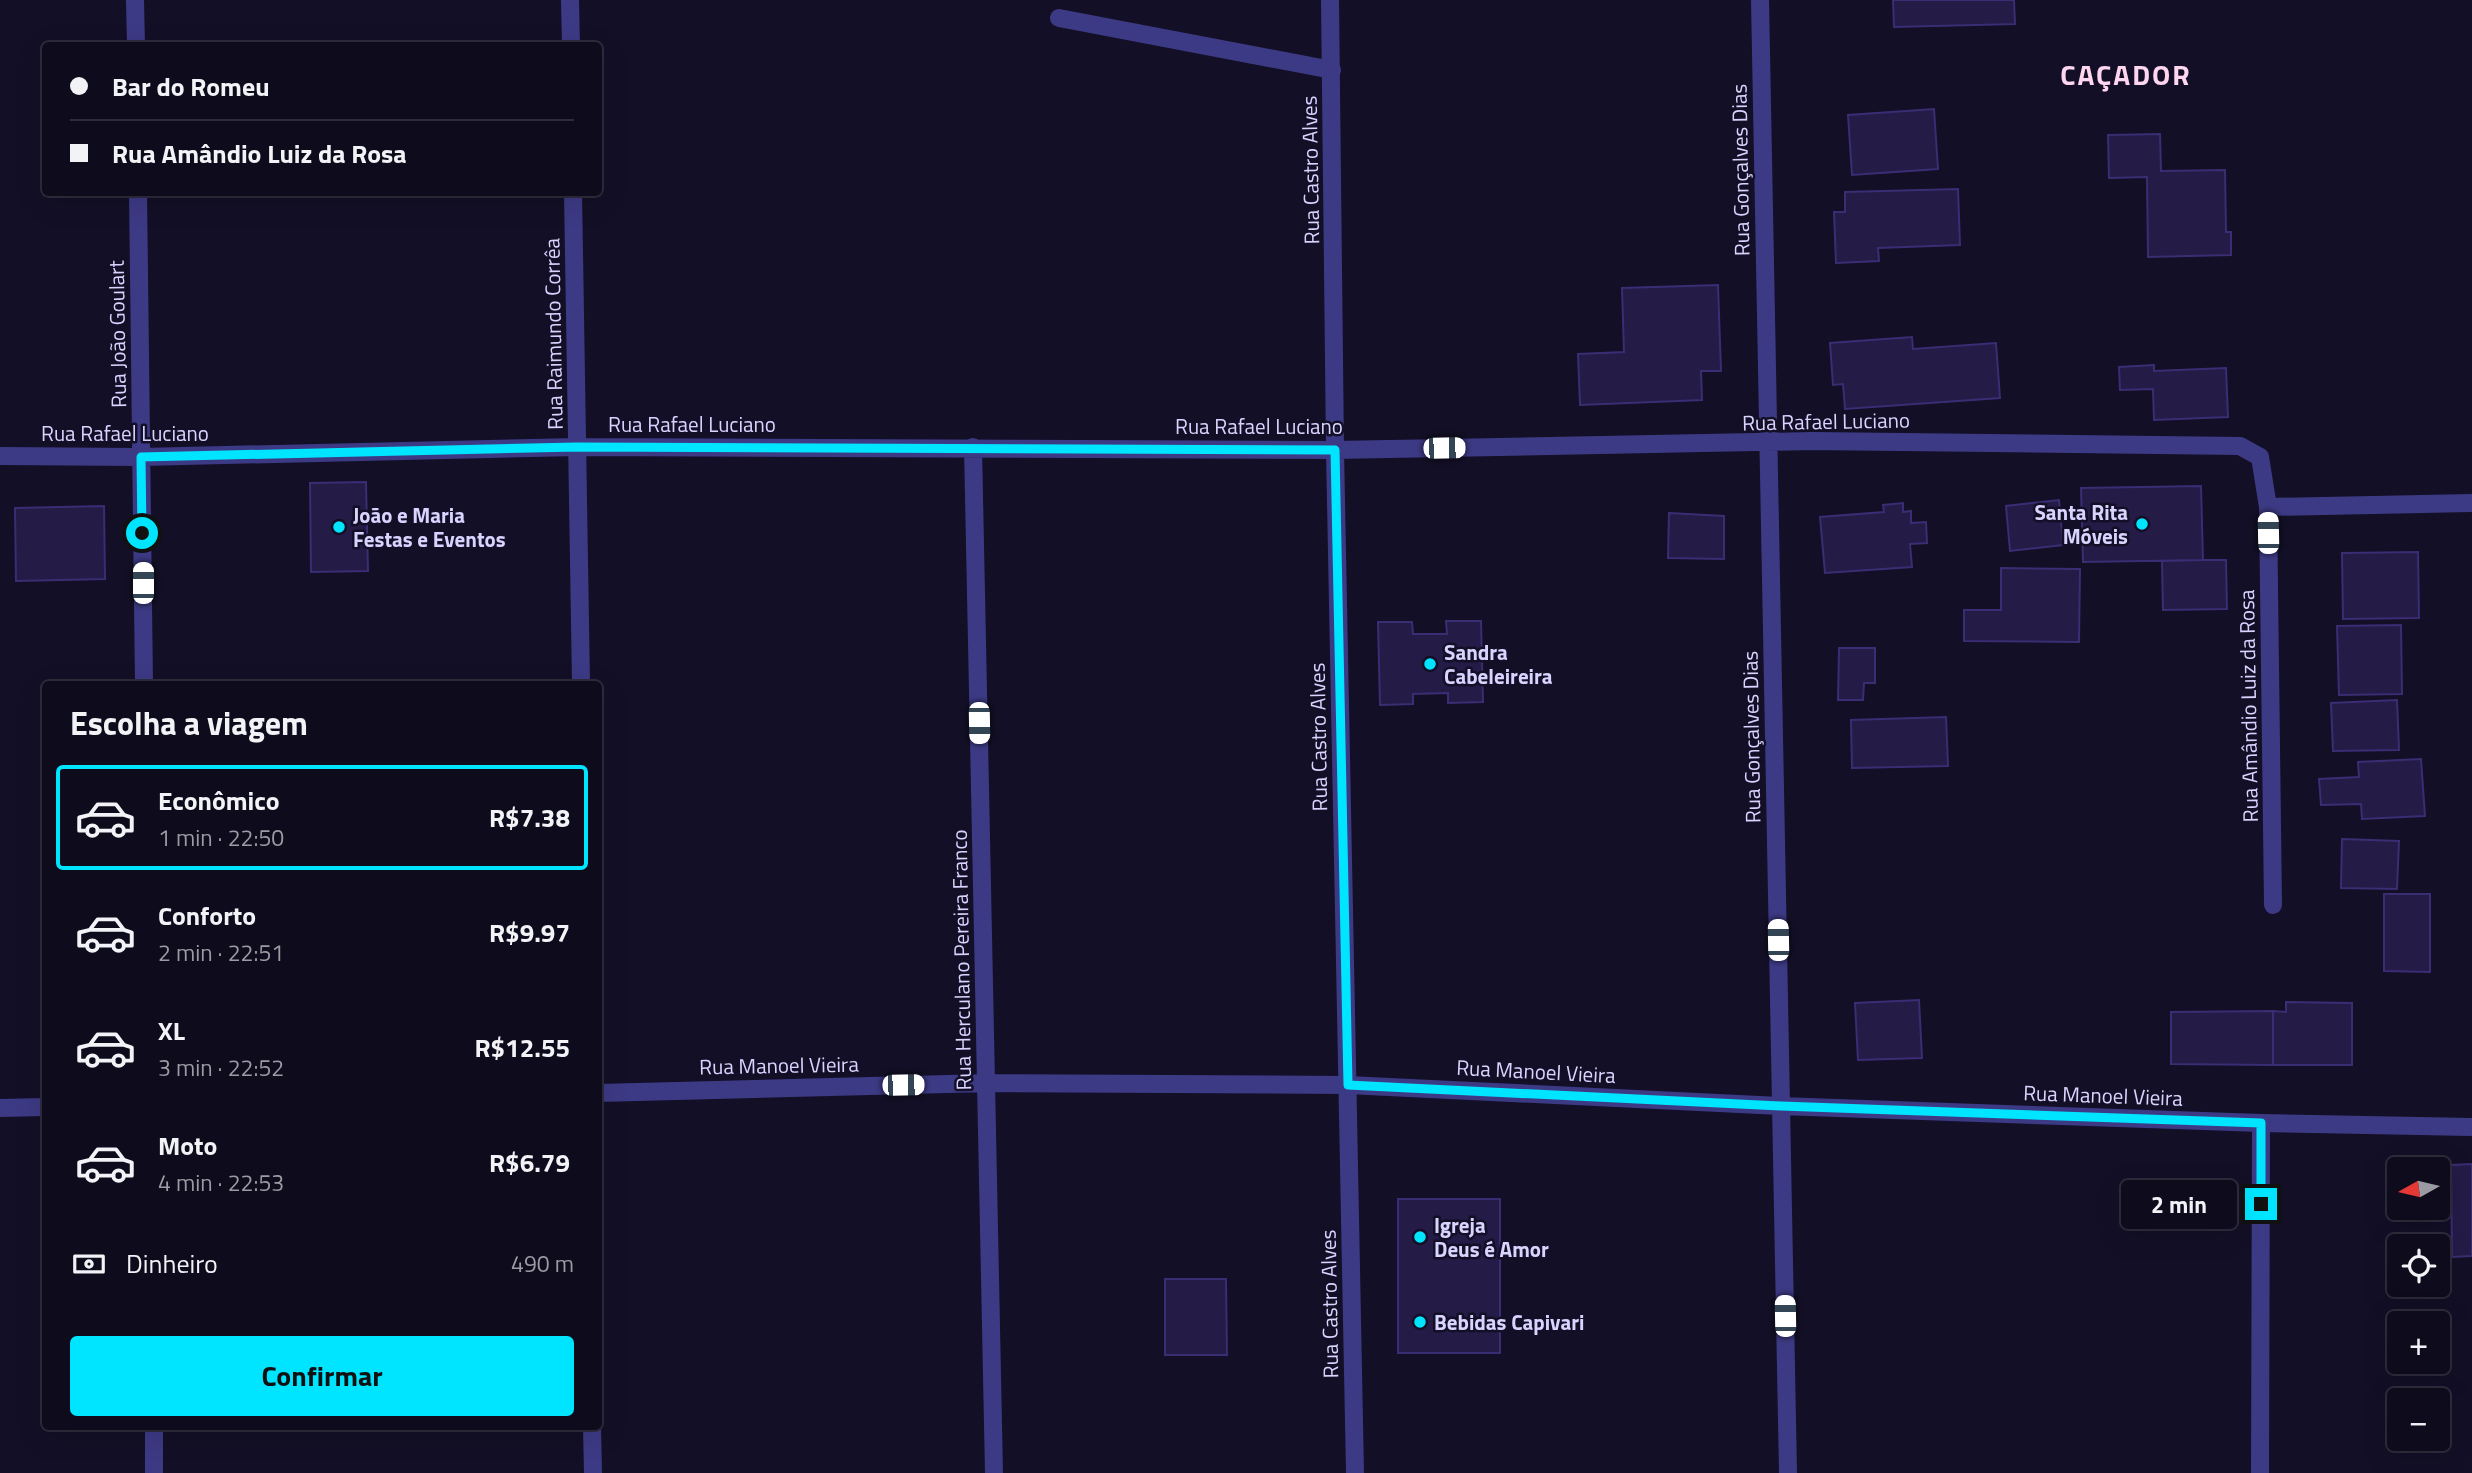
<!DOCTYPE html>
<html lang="pt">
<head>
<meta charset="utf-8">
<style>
	:root { --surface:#0e0b1c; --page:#171425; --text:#f1f3f6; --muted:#9b9ba3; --line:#2e2b3b; --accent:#00e5ff }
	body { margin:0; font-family:"Titillium Web",sans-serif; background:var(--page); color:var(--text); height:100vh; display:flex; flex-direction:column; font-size:26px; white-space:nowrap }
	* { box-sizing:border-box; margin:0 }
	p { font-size:23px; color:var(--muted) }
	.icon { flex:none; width:38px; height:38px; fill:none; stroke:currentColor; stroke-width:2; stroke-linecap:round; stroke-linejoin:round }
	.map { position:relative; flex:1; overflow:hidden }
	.panel { position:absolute; left:42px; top:681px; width:560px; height:749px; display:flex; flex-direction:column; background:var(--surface); border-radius:7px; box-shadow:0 7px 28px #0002,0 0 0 2px var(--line) }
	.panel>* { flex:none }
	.banner { position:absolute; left:42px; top:42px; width:560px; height:154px; border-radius:7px; box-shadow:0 7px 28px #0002,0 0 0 2px var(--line); display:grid; align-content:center; height:154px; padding:0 28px; background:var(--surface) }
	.needle { width:46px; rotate:262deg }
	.controls { position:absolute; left:2387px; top:1157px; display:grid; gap:14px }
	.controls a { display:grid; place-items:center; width:63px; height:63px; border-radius:7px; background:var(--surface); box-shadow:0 7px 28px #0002,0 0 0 2px var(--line); font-size:35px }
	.end { position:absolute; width:32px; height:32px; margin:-16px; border:9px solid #00e5ff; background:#111; box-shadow:0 0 0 4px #111 }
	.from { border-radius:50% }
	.bubble { position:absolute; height:49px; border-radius:7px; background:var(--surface); box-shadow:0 7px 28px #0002,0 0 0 2px var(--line); font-size:23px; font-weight:700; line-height:49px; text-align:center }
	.car { position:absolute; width:21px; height:42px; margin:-21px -10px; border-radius:9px; box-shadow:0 0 5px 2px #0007; background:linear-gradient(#fff 24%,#345 0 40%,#fff 0 76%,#345 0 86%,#fff 0) }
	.banner b { display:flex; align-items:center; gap:24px; height:66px; font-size:26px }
	.banner b+b { border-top:2px solid var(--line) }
	.banner i { width:18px; height:18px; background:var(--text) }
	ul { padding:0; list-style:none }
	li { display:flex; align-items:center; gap:21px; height:105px; margin:0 14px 10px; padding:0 14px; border:4px solid transparent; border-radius:7px }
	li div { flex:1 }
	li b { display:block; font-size:26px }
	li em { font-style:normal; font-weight:700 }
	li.on { border-color:var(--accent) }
	li>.icon { width:63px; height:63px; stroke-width:1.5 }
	h2 { padding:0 28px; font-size:32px; line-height:84px }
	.pay { display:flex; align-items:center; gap:18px; height:77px; padding:0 28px; font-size:26px }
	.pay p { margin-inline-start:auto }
	.cta { display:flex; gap:14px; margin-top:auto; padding:14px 28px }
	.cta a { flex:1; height:80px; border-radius:7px; background:var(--accent); color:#111; font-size:28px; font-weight:700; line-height:80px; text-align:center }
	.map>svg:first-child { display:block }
</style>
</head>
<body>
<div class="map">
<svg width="2472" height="1473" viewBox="0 0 2472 1473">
	<rect width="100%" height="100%" fill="#130f26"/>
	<!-- building -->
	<path fill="#241b47" stroke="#3b2d73" stroke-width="2" d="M1893,0H2014L2015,24L1894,27Z
		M1934,109L1938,169L1852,175L1848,115Z
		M2160,134L2161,171L2225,170L2226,232H2231V255L2148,257L2147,177L2109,178L2108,135Z
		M1958,189L1960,245L1878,248L1879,261L1836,263L1834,212H1845V192Z
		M1718,285L1721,371H1701L1702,400L1580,405L1578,354L1624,352L1622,288Z
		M1912,337L1913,349L1996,343L2000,398L1845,409L1843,384L1833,385L1830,343Z
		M2154,365V371L2226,368L2228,417L2154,420L2153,389L2120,390L2119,367Z
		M366,482L368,571L311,572L310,483Z
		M2201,486L2203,560L2083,562L2081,488Z
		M2059,500L2063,545L2010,551L2006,506Z
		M1903,503V512L1911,511V523L1926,522L1927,543L1910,544L1912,567L1825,573L1820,517L1884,512L1883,505Z
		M104,506L105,579L16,581L15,508Z
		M1669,513L1724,516V559L1668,558Z
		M2418,552L2419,618L2343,619L2342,553Z
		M2203,560H2226L2227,609L2163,610L2162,561Z
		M2001,568L2080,569L2079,642L1964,641V610H2001Z
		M1446,621H1481L1483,702L1448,703V693L1413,694V704L1380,705L1378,622H1412L1413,634H1447Z
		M2401,625L2402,694L2339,695L2337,626Z
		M1839,648H1875V683H1864L1863,700H1838Z
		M2397,700L2399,750L2333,751L2331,703Z
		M1946,717L1948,766L1852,768L1851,720Z
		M2421,759L2425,816L2362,819L2361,804L2321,805L2319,779L2359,777L2358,762Z
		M2342,839L2399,841L2397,889L2341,888Z
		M2384,894H2430V972L2384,971Z
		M1919,1000L1922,1058L1858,1060L1855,1003Z
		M2286,1002L2352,1003V1065H2273V1011L2286,1012Z
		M2273,1011V1065L2171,1064V1012Z
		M2472,1164V1256L2452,1257L2451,1165Z
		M1398,1199H1500V1353H1398Z
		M1165,1279H1226L1227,1355H1165Z"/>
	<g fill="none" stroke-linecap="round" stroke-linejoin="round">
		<!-- lane -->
		<path stroke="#3d3a85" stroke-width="18" d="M1059,18L1332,70"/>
		<!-- street -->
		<path stroke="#3d3a85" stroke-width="18" d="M135,0L136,46
			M570,0L571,46
			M1330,0L1335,450L1355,1473
			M1760,0L1788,1473
			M138,192L144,684
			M573,192L581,684
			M973,447L994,1473
			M0,456L141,457L577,447L1335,450L1813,441L2240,446L2260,457L2268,507L2472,503
			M2268,507L2273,905
			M598,1093L987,1083L1348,1085L1781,1106L2261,1123L2472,1127
			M0,1108L46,1107
			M154,1426V1473
			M592,1426L593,1473
			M2260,1473L2261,1123"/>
	</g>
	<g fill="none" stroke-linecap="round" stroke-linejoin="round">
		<!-- route -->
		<path stroke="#00e5ff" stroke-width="9" d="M142,533L141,457L577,447L1335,450L1348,1085L1781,1106L2261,1123V1204"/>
	</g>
	<!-- markers -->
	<g fill="#00e5ff" stroke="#130f26" stroke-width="2.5">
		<circle cx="2142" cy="524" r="7"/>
		<circle cx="339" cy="527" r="7"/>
		<circle cx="1430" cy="664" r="7"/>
		<circle cx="1420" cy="1237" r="7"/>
		<circle cx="1420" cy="1322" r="7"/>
	</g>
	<g text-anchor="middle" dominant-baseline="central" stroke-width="5" stroke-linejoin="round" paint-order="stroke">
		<!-- street labels -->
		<g font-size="21" fill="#d9d4ff" stroke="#130f26">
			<text transform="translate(1310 170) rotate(-91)">Rua Castro Alves</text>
			<text transform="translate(1740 170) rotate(-91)">Rua Gonçalves Dias</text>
			<text transform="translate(117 334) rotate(-91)">Rua João Goulart</text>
			<text transform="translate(553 334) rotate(-91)">Rua Raimundo Corrêa</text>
			<text transform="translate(1826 421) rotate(-1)">Rua Rafael Luciano</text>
			<text x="692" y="424">Rua Rafael Luciano</text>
			<text x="1259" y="426">Rua Rafael Luciano</text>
			<text x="125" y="433">Rua Rafael Luciano</text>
			<text transform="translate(2248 706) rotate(-91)">Rua Amândio Luiz da Rosa</text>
			<text transform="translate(1318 737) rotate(-91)">Rua Castro Alves</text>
			<text transform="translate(1751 737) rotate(-91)">Rua Gonçalves Dias</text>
			<text transform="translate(961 960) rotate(-91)">Rua Herculano Pereira Franco</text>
			<text transform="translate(779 1065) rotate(-1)">Rua Manoel Vieira</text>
			<text transform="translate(1536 1071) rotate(3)">Rua Manoel Vieira</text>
			<text transform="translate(2103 1095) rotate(2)">Rua Manoel Vieira</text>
			<text transform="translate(1329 1304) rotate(-91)">Rua Castro Alves</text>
		</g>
		<!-- poi labels -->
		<g font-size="21" font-weight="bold" fill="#d9d4ff" stroke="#130f26" text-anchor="start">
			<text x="2128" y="512" text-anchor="end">Santa Rita<tspan x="2128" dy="24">Móveis</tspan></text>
			<text x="353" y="515">João e Maria<tspan x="353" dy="24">Festas e Eventos</tspan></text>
			<text x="1444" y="652">Sandra<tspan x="1444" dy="24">Cabeleireira</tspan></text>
			<text x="1434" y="1225">Igreja<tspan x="1434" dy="24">Deus é Amor</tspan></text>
			<text x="1434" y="1322">Bebidas Capivari</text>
		</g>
		<!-- district labels -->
		<g font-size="28" font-weight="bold" letter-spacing="2" fill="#ffd6f0" stroke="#130f26">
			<text x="2126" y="74">CAÇADOR</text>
		</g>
	</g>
</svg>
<div class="controls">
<a><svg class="needle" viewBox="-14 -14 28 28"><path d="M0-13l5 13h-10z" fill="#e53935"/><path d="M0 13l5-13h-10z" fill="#9b9ba3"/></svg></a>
<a><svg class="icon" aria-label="locate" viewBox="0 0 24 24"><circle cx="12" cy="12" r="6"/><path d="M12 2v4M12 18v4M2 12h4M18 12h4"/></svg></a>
<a>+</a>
<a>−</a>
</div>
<i class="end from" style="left:142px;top:533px"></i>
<i class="end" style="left:2261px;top:1204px"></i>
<div class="bubble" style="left:2121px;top:1180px;width:116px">2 min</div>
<i class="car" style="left:1444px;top:448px;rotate:89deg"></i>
<i class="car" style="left:2268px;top:533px;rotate:359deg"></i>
<i class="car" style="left:143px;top:583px;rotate:0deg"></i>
<i class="car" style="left:979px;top:723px;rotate:179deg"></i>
<i class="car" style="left:1778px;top:940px;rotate:359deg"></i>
<i class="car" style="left:903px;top:1085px;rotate:89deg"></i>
<i class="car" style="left:1785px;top:1316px;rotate:359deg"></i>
<div class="banner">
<b><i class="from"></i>Bar do Romeu</b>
<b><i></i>Rua Amândio Luiz da Rosa</b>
</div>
<section class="panel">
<h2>Escolha a viagem</h2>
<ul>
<li class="on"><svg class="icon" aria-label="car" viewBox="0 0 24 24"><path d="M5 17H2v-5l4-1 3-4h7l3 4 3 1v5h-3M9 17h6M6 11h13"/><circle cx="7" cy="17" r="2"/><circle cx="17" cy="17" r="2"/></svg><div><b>Econômico</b><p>1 min · 22:50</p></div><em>R$7.38</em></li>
<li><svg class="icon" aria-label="car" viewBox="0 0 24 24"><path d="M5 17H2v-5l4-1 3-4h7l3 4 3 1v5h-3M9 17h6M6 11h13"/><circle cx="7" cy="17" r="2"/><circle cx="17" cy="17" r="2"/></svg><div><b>Conforto</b><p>2 min · 22:51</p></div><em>R$9.97</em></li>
<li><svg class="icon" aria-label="car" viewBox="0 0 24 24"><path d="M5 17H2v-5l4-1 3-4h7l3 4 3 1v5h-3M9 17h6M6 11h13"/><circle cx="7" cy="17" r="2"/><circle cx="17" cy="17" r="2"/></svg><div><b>XL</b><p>3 min · 22:52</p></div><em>R$12.55</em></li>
<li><svg class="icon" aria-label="car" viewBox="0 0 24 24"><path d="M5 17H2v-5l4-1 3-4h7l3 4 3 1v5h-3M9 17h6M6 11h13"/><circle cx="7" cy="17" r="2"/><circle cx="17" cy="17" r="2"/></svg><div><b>Moto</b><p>4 min · 22:53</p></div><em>R$6.79</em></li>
</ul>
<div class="pay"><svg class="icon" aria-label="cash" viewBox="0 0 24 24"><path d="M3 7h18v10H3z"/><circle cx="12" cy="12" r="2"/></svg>Dinheiro<p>490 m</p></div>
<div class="cta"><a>Confirmar</a></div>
</section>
</div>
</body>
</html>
